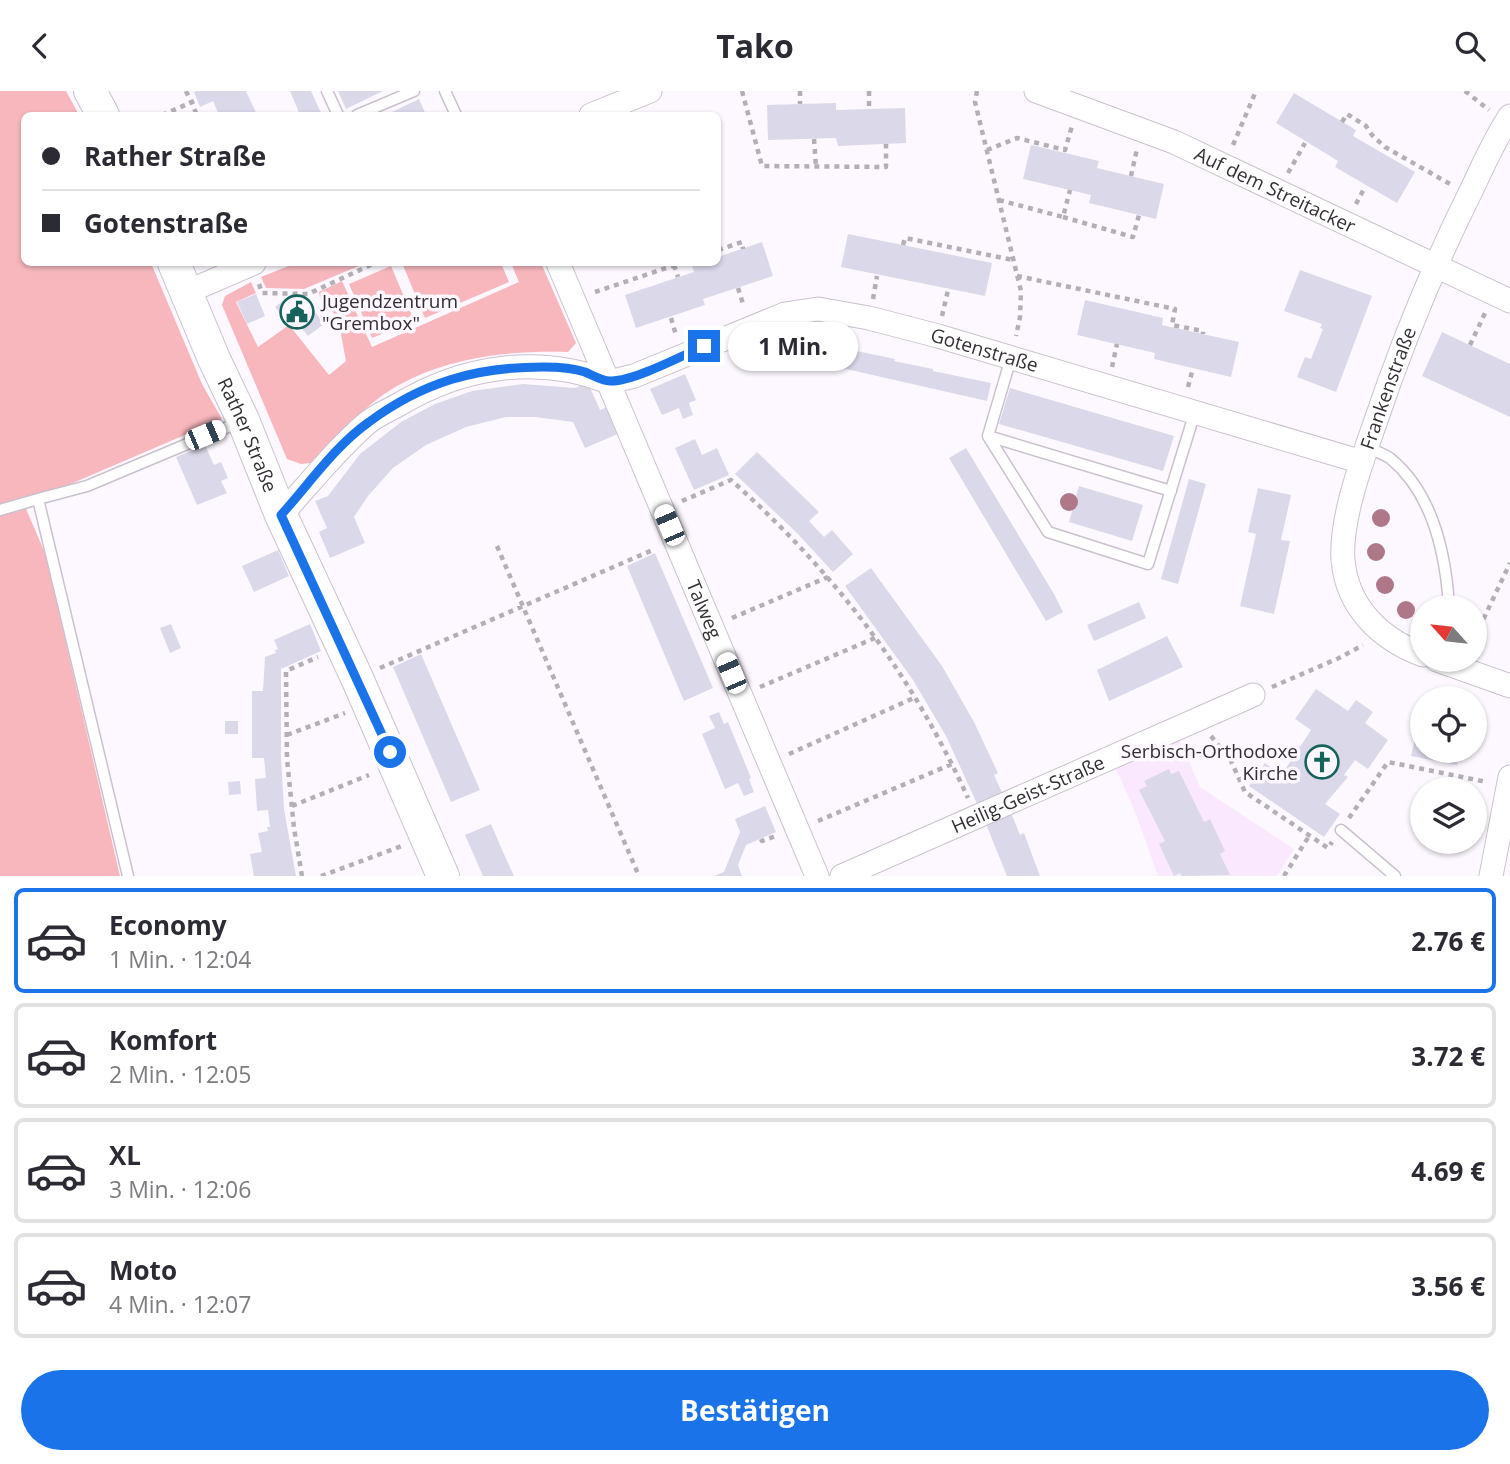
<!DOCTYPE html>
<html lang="de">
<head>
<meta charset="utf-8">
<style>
	:root { --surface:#fff; --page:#f2f2f3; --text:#2b2b33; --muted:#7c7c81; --line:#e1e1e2; --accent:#1a73e8 }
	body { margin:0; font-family:"Open Sans",sans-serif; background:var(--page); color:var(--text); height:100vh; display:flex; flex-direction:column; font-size:26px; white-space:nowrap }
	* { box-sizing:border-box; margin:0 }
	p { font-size:23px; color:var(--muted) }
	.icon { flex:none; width:38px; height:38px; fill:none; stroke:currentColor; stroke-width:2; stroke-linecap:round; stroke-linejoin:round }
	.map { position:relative; height:785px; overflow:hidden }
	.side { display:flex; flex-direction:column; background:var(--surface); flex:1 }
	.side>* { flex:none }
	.top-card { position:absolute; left:21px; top:21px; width:700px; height:154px; border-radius:10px; box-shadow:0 2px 5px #0004; display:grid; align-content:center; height:154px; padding:0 21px; background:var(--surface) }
	.needle { width:46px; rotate:297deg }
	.controls { position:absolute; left:1410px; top:504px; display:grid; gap:14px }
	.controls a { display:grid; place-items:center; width:77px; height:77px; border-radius:50%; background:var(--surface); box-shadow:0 2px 5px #0004; font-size:35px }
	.end { position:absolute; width:32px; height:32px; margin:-16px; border:9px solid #1a73e8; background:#fff; box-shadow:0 0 0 4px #fff }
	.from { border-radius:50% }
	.bubble { position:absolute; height:49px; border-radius:24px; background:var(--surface); box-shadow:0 2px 5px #0004; font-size:23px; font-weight:700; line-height:49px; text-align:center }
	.car { position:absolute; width:21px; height:42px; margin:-21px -10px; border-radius:9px; box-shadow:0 0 5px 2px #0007; background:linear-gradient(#fff 24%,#345 0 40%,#fff 0 76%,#345 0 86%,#fff 0) }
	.top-card b { display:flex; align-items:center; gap:24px; height:66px; font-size:26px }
	.top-card b+b { border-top:2px solid var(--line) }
	.top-card i { width:18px; height:18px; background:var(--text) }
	ul { padding:12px 0 0; list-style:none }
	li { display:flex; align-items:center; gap:21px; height:105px; margin:0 14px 10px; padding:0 7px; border:4px solid var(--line); border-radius:10px }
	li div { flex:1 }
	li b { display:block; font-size:26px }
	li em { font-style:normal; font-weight:700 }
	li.current { border-color:var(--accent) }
	li>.icon { width:63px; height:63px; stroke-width:1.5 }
	.button { display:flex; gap:14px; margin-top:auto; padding:14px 21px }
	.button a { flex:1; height:80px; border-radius:42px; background:var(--accent); color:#fff; font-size:28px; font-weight:700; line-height:80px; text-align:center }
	header { display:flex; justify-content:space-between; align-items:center; height:91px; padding:0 21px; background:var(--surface); font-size:32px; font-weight:700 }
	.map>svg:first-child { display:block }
</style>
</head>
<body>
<header><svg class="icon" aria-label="back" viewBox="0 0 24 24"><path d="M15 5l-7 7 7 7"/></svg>Tako<svg class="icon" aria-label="search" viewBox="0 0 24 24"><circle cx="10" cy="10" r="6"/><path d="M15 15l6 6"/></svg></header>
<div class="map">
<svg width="1510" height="785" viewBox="0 0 1510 785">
	<rect width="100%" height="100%" fill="#fdf8ff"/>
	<!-- built -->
	<path fill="#fae8fe" d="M1179,648L1200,696L1294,758L1277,785H1158L1134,718L1115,676Z"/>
	<!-- green -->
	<path fill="#f7b7bd" d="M0,0H66L79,24H24V172H151L202,293L222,328L24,413L45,462L120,785H0Z
		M296,172H366L304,198L266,197L261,186Z
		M402,172H501L509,191L425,227Z
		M511,172H541L576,252L568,261C500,259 423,269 369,315C355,327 341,339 329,352C323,359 318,367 311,372L301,373L287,368L222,214L225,205L251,191L256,202L236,211L258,256L289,234L329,284L346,270L338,227L320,207L319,201L342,190L372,256L519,191Z
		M391,175L414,229L372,247L349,193Z"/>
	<!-- building -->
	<path fill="#dbd8ea" d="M197,0H246L257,24H219L213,10L200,16L194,1Z
		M290,0H311L322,24H300Z
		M338,0H383L346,18Z
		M1294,2L1356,39L1353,45L1415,81L1397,112L1335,76L1338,70L1276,32Z
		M419,8L426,24H384L392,21Z
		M836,12V19L905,17L906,52L838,55L836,47L768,49L767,14Z
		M1031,54L1099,70L1097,77L1164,93L1156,128L1089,112L1091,104L1023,88Z
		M848,143L992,172L985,205L841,176Z
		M762,151L773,185L703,208L705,214L636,237L625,204L694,181L692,175L701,172H718V166Z
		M1300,179L1372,205L1336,301L1297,286L1305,266L1311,268L1323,238L1320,237L1322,233L1284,220Z
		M256,203L265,225L247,233L237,211Z
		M292,203L303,217L309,213L324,233L308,245L292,225L286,230L275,216Z
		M1085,209L1163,227L1162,234L1239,251L1231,286L1154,268L1155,262L1077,244Z
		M1442,241L1510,273V326L1422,285Z
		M780,244L895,268L894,270L933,278V280L991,292L987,310L833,275L793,268L792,273L775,270Z
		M685,283L696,309L689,312L693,324L683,328L679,317L662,324L650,298Z
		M588,292L600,319L608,316L620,342L585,357L573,331L535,326H506L466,336L426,354L393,377L368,405L354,426L365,452L330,467L319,441L327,437L315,410L328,405L360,363L401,331L435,313L472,300L523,293L575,297Z
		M1010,297L1174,345L1163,380L999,333Z
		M695,348L702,364L717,357L729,384L694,399L675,357Z
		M205,354L214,374L221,371L228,387L221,390L227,402L197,414L176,366Z
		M966,357L1054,503L1063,521L1046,530L949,367Z
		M757,361L819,421L809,430L824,446L832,439L853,463L833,481L797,442L735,383Z
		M1189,388L1206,393L1178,493L1161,488Z
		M1079,395L1143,414L1132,450L1069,431Z
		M1258,397L1291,404L1281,449L1290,450L1274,523L1240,515L1256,443L1248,441Z
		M278,459L289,485L254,501L242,475Z
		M655,462L713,597L684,610L627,475Z
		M871,477L942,575L974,631L998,682L994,684L1004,706L979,717L946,645L913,589L845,495Z
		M1139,511L1146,527L1094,550L1087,534Z
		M171,533L181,557L170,562L160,537Z
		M310,533L321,560L281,578V667L284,718L296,785H254L250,763L262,761L258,742L268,740L267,736H270L268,719L257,720L255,688L266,687L264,667H252V600H263L265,566L276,562L275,559L278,558L274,549Z
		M1167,545L1183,576L1109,610L1097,579Z
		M421,563L480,699L451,711L393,576Z
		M1316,598L1348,620L1356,609L1373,621L1365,632L1388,649L1368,678L1355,669L1344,684L1348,686L1325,713L1340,723L1324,746L1249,695L1265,672L1281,684L1293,667L1289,665L1297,654L1300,656L1311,639L1295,628Z
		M719,621L724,633L728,631L751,687L749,688L754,701L744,705L738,692L725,698L702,643L715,637L709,625Z
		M225,630H238V643H225Z
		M1417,640L1423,641V660H1460L1457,674L1411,665Z
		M1169,678L1171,683L1179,680L1204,731L1210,728L1225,760L1220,763L1230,784L1182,785L1180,782L1174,785L1159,753L1165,750L1139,699L1147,695L1144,690Z
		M240,690L241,703L229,704L228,691Z
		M765,715L776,741L746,754L738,774L742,785H714L724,781L740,741L735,728Z
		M1011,722L1020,744L1024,742L1040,785H1007L986,733Z
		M491,733L503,761L514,785H483L465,744Z"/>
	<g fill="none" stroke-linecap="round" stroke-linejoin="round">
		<defs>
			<path id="lane" d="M327,0L338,24
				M445,0L456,24
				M357,24L414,0
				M1011,267L988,345L1048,441L1148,473L1195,321
				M988,345L1171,400
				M1367,356C1374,360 1385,363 1391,368C1433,403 1446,465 1449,516
				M0,419L38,408
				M1341,739L1395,785
				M128,785L38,408L87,395L242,330"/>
			<g id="street">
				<path id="s1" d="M1036,0L1174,51L1510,210"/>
				<path d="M591,24L650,0"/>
				<path id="s2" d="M558,172L817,785"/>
				<path d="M187,201L254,172"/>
				<path id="s3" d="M609,291L634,285L785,223L818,218L869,227L938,245L1362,371"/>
				<path d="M281,424C309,393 335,360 366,333C375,325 387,320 398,314C463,275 538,263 609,291"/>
				<path id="s4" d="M1423,564C1380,548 1347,516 1343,469C1340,430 1361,372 1374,335C1401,255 1433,176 1471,100C1483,75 1494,49 1510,25"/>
				<path d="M1437,569L1510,595"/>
				<path id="s5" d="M842,785L1253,604"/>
				<path d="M1491,785L1510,686"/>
			</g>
			<g id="secondary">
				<path d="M90,0L103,24"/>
				<path id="s6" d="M174,172L214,268L243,329L281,424L357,587L443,785"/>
			</g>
		</defs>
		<!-- lane casing -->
		<use href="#lane" stroke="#ccc0cf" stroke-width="13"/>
		<!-- street casing -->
		<use href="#street" stroke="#ccc0cf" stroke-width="25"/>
		<!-- secondary casing -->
		<use href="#secondary" stroke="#ccc0cf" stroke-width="34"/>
		<!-- path -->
		<path stroke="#b4afb6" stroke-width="4.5" stroke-dasharray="5 5" stroke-linecap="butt" d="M186,0L197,24
			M742,0L762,75L886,76V53
			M800,0V13
			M869,0V18
			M977,0L975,11L1021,200L1020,226L1016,245
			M1465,0L1489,19
			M162,24L197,9
			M1342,31L1347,23L1366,35L1372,44L1385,56L1450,93
			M814,48L816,76
			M1233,54L1256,0
			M987,59L1017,47L1065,59L1072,35
			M1288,82L1305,52
			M1131,85L1137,58
			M999,109L1063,126L1070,99
			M1356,113L1365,96
			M1063,126L1133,146L1139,124
			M903,154L905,147L1013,169
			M718,159L742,151L743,158
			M674,174L678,186
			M1017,185L1175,218L1172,234L1203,240V243
			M259,193L262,202L308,203L375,172
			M738,197L744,216
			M595,201L681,172
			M873,208L877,185
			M942,225L948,199
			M671,227L676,244
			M1470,254L1486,220
			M1112,276L1117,253
			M1188,296L1193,277
			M682,410L731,389C835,482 910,580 968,707
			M497,455L639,785
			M732,527L828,486
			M1475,546L1510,472
			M380,577L655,458
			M760,596L875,547
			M1272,596L1339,567L1363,554
			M287,644L345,622
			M1211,645L1231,670L1245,701L1328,757L1332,751
			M789,663L916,606
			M292,715L369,684
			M1349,727L1388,671L1487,691
			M818,730L952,673
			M761,748L762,750L778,744
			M302,785L294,737L287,668L286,580L318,566
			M321,785L402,755
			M1284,785L1309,745"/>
		<!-- lane -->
		<use href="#lane" stroke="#fff" stroke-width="10"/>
		<!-- street -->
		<use href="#street" stroke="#fff" stroke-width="23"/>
		<!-- secondary -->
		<use href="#secondary" stroke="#fff" stroke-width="32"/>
	</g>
	<!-- trees -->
	<g fill="#ae7889">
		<circle cx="1069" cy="411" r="9"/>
		<circle cx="1381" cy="427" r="9"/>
		<circle cx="1376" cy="461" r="9"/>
		<circle cx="1385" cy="494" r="9"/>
		<circle cx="1406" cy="519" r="9"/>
	</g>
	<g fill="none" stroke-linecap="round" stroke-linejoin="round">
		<!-- route -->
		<path stroke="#1a73e8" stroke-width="9" d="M390,661L281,424C309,393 335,355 369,331C423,291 476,276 543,276C556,276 573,277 585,281C592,284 602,290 610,290C632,291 682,265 704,255"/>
	</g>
	<!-- icons -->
	<defs>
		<symbol id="civic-ring" viewBox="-11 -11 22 22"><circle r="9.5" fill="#fdf8ff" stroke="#16635c" stroke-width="1.5"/><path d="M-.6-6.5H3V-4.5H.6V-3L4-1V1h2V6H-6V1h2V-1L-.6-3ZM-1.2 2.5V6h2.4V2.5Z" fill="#16635c"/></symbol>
		<symbol id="church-ring" viewBox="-11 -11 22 22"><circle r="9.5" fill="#fdf8ff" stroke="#16635c" stroke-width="1.5"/><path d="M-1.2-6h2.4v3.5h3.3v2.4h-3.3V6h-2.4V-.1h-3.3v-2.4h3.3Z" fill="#16635c"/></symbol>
	</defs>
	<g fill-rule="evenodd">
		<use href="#civic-ring" x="278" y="202" width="38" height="38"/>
		<use href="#church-ring" x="1303" y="652" width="38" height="38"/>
	</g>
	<g text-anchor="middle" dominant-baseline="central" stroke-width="7" stroke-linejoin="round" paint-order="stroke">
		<!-- street labels -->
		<g font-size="19" fill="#332e34" stroke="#fdf8ff">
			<text stroke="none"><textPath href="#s1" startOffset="259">Auf dem Streitacker</textPath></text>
			<text stroke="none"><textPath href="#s3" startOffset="394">Gotenstraße</textPath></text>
			<text stroke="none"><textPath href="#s4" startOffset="310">Frankenstraße</textPath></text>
			<text stroke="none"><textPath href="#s6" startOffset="187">Rather Straße</textPath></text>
			<text stroke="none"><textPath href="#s2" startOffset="376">Talweg</textPath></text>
			<text stroke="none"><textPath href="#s5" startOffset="203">Heilig-Geist-Straße</textPath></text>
		</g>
		<!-- poi labels -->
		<g font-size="19" fill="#332e34" stroke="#fdf8ff" text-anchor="start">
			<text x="322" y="210">Jugendzentrum<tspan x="322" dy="22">"Grembox"</tspan></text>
			<text x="1298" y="660" text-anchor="end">Serbisch-Orthodoxe<tspan x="1298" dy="22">Kirche</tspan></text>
		</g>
	</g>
</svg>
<div class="controls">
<a><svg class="needle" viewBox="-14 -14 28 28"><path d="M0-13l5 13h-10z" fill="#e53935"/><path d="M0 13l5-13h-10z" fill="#7c7c81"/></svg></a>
<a><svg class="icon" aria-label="locate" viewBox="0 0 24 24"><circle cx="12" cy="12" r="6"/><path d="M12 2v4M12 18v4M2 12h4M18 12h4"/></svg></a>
<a><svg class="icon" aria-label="layers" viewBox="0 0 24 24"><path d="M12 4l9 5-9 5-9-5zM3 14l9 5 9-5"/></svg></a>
</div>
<i class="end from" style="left:390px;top:661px"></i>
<i class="end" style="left:704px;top:255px"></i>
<div class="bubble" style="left:728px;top:231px;width:130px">1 Min.</div>
<i class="car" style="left:205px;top:344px;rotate:67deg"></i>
<i class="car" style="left:669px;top:434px;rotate:337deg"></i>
<i class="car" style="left:731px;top:582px;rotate:337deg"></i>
<div class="top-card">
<b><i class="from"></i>Rather Straße</b>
<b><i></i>Gotenstraße</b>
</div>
</div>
<section class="side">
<ul>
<li class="current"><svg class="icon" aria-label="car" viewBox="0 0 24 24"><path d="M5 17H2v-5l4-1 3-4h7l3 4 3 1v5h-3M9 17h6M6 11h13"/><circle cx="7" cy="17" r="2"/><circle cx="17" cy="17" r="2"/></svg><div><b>Economy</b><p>1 Min. · 12:04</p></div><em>2.76 €</em></li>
<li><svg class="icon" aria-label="car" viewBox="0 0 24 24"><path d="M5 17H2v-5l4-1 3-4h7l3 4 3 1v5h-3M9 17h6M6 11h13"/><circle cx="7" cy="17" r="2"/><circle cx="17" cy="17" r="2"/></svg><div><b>Komfort</b><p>2 Min. · 12:05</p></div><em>3.72 €</em></li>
<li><svg class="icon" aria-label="car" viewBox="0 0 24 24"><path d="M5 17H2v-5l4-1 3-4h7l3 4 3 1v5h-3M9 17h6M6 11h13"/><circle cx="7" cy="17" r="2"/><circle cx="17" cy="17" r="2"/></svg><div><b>XL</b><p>3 Min. · 12:06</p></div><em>4.69 €</em></li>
<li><svg class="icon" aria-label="car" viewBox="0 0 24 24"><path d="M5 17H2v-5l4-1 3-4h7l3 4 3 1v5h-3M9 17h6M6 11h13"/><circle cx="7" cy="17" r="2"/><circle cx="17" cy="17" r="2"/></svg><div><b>Moto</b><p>4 Min. · 12:07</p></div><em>3.56 €</em></li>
</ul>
<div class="button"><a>Bestätigen</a></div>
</section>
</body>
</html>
